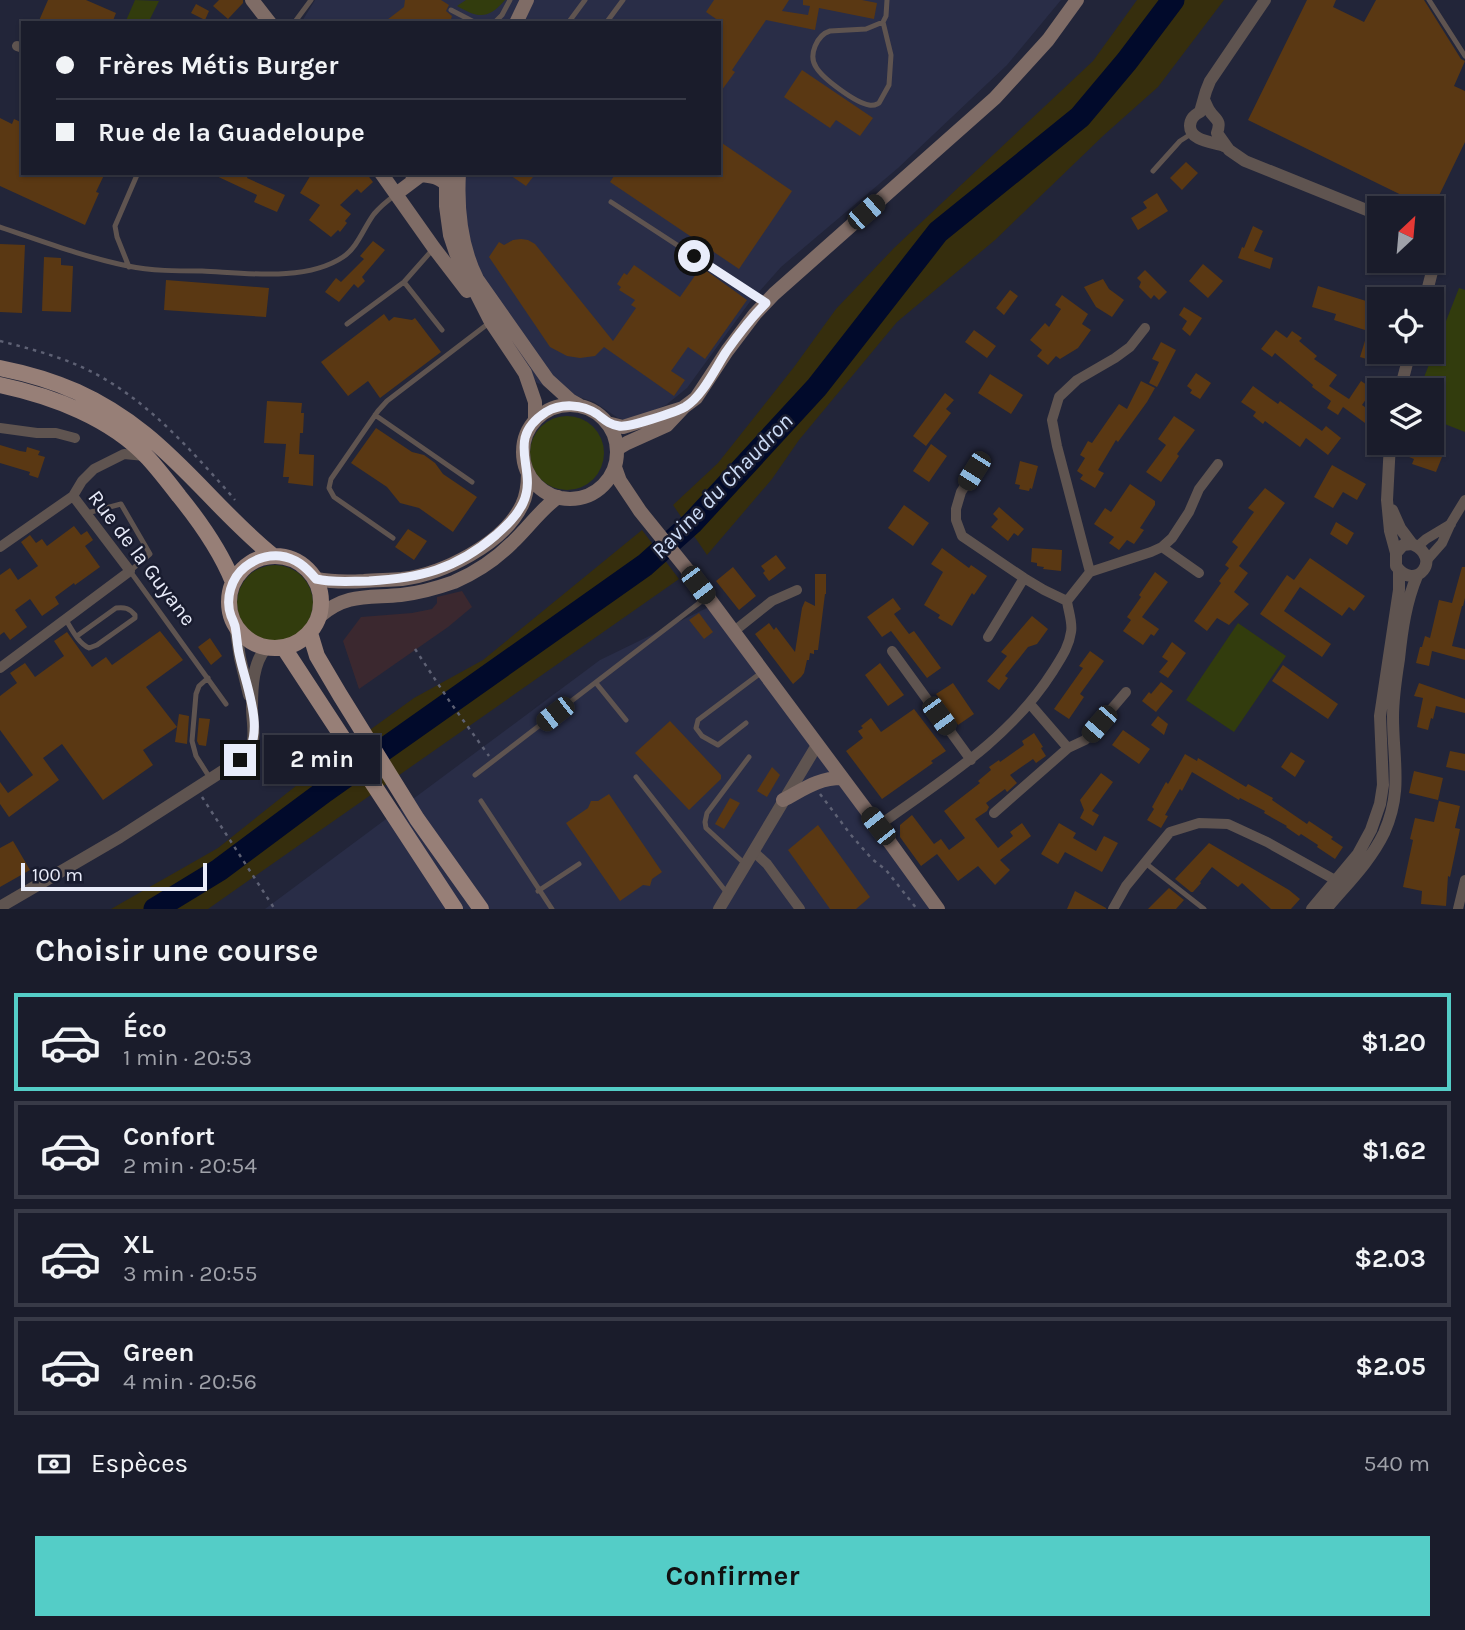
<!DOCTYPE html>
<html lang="fr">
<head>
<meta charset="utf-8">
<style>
	:root { --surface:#1a1c2b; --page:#232533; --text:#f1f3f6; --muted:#9fa1a9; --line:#383a47; --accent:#54cdc7 }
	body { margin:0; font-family:Karla,sans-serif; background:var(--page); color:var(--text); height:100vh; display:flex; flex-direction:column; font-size:26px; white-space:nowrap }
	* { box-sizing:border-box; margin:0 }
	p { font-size:23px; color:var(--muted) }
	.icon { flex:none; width:38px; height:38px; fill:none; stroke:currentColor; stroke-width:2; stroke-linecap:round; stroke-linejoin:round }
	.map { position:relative; height:909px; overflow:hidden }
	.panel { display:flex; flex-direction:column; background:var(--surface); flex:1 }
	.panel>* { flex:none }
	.top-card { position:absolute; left:21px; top:21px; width:700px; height:154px; border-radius:0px; box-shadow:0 2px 5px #0004,0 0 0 2px var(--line); display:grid; align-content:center; height:154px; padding:0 35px; background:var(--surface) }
	.needle { width:46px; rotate:26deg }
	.fabs { position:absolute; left:1367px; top:196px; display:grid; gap:14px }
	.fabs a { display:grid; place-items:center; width:77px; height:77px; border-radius:0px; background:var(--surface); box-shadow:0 2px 5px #0004,0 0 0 2px var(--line); font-size:35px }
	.scale { position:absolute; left:21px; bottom:18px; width:186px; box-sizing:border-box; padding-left:7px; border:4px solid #e9ecfa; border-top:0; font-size:19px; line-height:24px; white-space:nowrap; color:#e9ecfa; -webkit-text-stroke:5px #191c2f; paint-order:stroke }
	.end { position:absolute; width:32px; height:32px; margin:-16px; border:9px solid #e9ecfa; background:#111; box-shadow:0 0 0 4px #111 }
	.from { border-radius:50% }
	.bubble { position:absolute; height:49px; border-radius:0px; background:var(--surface); box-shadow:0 2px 5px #0004,0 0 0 2px var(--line); font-size:23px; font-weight:700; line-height:49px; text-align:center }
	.car { position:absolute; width:21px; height:42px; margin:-21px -10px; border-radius:9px; box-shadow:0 0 5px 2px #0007; background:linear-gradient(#222 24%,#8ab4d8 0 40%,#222 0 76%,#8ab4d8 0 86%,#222 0) }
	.top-card b { display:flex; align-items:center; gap:24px; height:66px; font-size:26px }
	.top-card b+b { border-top:2px solid var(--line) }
	.top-card i { width:18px; height:18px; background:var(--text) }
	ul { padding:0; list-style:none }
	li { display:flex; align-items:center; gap:21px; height:98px; margin:0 14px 10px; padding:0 21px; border:4px solid var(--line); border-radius:0px }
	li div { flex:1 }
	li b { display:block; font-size:26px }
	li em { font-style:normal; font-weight:700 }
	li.selected { border-color:var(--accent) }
	li>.icon { width:63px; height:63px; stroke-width:1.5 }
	h2 { padding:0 35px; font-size:32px; line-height:84px }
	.pay { display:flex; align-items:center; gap:18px; height:77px; padding:0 35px; font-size:26px }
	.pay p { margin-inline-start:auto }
	.button { display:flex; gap:14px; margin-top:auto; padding:14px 35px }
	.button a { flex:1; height:80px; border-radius:0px; background:var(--accent); color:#111; font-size:28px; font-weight:700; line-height:80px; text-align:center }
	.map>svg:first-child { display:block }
</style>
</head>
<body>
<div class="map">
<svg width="1465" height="909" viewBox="0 0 1465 909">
	<rect width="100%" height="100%" fill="#222539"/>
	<!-- commercial -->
	<path fill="#3b282f" d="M462,591L472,607L448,627L359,689L343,641L361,617L412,613L432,609L437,603V597Z"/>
	<!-- built -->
	<path fill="#292d47" d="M315,0H1061L1007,65L898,168L781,267L749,303L687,388L666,405L631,421L618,418L594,402L537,383L496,321L442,173H719V23H301Z
		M713,605L938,909H265L600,660Z"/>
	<!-- green -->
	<path fill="#323c0d" d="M135,0L159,1L148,23H125Z
		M466,0H505C488,20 478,18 457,6Z
		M1459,288L1465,290V432L1432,419V390H1419Z
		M530 453a37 37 0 1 1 74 0a37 37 0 1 1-74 0Z
		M237 603a38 38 0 1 1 76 0a38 38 0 1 1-76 0Z
		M1238,623L1286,656L1234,732L1186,700Z"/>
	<!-- sand -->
	<path fill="#362e0d" d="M1137,0H1224L1158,87L1104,135L995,240L897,322L799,440L772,479L707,555L673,505L718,463L794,367L836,309L894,248L1093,61Z
		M642,530L679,579L208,909H111L218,848L331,758L414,698L483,660Z"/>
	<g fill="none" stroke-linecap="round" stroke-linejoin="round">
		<!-- river -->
		<path stroke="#010a2b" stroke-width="23" d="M155,909L219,870L325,791L645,565L692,523L817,387L938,232L1080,117L1127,61L1173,0"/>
	</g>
	<!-- building -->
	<path fill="#5a3813" d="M48,0H86L116,13L112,23H38Z
		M219,0H243V3L228,19L213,6Z
		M405,0H441L449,5L446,11L452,16L451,19L449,23H383L404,7Z
		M714,0H789L782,11L808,15L810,6L803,5V0H862L877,3L874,19L819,8L815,30L766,20L732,70L735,72L719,94V21L706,12Z
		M1307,0H1336L1333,7L1364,22L1376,0H1424L1461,59L1465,61L1454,86L1465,91V142L1432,210V208H1428L1248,120Z
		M196,4L209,11L205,20L191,13Z
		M802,70L873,118L860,136L836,120L830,128L784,97Z
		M0,118L12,124L14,119L23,123V173H105L96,192L99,193L85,225L0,186Z
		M719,141L792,191L739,269L610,182L616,173H719Z
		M1186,162L1198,173L1182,190L1170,178Z
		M210,173H249L247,178L285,195L277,212L254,202L257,195Z
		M312,173H366L373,182L361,193L357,189L340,205L351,214L345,221L347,223L340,232L338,230L331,237L309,220L320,205L300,193Z
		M507,173H536L526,186Z
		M1157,193L1168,211L1138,230L1131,218L1147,208L1143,202Z
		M1253,226L1263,231L1254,251L1273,258L1270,269L1238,258L1242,247L1244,248Z
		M521,239L528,240L535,244L613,341L636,308L631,305L635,300L619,290L621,287L617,284L624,273L627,275L634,265L680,297L701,267L747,300L705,359L688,347L671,371L685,380L674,396L604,347L595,356L580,358L567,356L550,347L489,257L499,242L504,245L513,240Z
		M373,241L385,250L362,277L365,281L358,288L354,284L339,302L325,292L336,278L341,282L364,259L360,256Z
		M0,244L25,245L22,313L0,312Z
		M44,257L61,258V265L73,266L71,312L42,311Z
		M1203,264L1223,281L1208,298L1189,281Z
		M1145,270L1167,292L1159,300L1154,295L1151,299L1139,287L1141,282L1137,278Z
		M1103,279L1109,289L1124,300L1112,317L1096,307L1084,287Z
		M166,280L269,288L266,317L164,310Z
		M1318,286L1379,305V353L1376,362L1360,357L1368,331L1334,320L1336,314L1312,307Z
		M1010,290L1018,296L1004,315L996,308Z
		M1062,295L1088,314L1082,324L1091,330L1078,348L1060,359L1056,356L1048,365L1037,356L1042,350L1030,340L1045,323L1049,327L1061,309L1055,305Z
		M1184,307L1202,318L1190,336L1182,329L1187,321L1179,315Z
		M384,314L389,321L394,317L412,320L415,318L441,352L380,398L368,381L348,396L321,362Z
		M974,330L996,346L987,358L965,342Z
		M1276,330L1287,338L1292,331L1302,338L1299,341L1317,356L1314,359L1337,375L1329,386L1349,399L1361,381L1373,389L1362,405L1372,412L1365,423L1343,407L1338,415L1327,408L1331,401L1312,387L1313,385L1275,353L1272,357L1261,349Z
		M1161,342L1176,350L1157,387L1149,383L1159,362L1152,359Z
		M1196,373L1211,383L1200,399L1190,393L1192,390L1187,386Z
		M990,374L1023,395L1011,414L978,393Z
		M1141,381L1155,388L1147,402L1118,442L1116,440L1098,470L1104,473L1095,488L1080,479L1083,475L1077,471L1085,458L1080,455L1088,441L1092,443L1119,404L1127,409Z
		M1253,386L1278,404L1280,401L1322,431L1326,426L1341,438L1328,455L1306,438L1300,447L1265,421L1263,424L1253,416L1256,412L1241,402Z
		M945,393L954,400L946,409L951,413L926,446L913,436Z
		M267,401L302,403L301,413H304L303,433H300L299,454L314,455L313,486L288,483L289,477H283L286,444L264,443Z
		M1174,416L1195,430L1177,454L1179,456L1161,482L1146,472L1166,445L1158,439Z
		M376,428L412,452L424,455L435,463L443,474L477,497L453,532L419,508L400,503L387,487L351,463Z
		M1415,443H1419L1444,452L1436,472L1412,464L1414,459L1409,457Z
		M931,444L947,456L929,482L913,471Z
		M0,445L20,451L26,452L27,447L40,451L38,455L45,457L38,478L29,475L30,472L0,463Z
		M1020,461L1038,466L1032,489L1030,488L1029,491L1019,489L1020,485L1015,484Z
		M1332,465L1366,484L1357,500L1343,492L1333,508L1314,497Z
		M1130,484L1155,501V505L1140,528L1144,530L1134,544L1127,540L1119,550L1109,543L1114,537L1094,524L1105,508L1111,512Z
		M1265,488L1285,503L1239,566L1248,573L1234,592L1249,604L1229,625L1217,618L1207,631L1194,621L1221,583L1219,581L1229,568L1225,565L1238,547L1232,542L1254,512L1248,508Z
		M904,505L929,523L913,546L888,528Z
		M999,507L1024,529L1018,536L1014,533L1008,541L991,527L998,519L993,514Z
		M1336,522L1354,533L1347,545L1330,534Z
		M74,526L81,535L87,531L93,540L85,546L100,567L75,585L74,583L55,597L59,604L42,616L30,599L15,610L27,627L10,640L4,632L0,635V575L10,568L18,580L38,566L21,542L30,535L36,543L42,539L47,546Z
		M408,529L427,541L414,560L395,547Z
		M942,548L969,568L971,565L987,576L974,595L972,593L952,626L938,618L940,615L924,605L943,572L931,564Z
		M1032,548L1062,550L1061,571L1043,569L1044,567L1037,566V563L1031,562Z
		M776,555L786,568L769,581L763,573L765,571L761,566Z
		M1310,558L1365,596L1354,611L1349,607L1342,616L1300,587L1284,611L1331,644L1322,657L1260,614L1287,575L1294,580Z
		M733,567L756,596L739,610L716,581Z
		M1462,567H1465V598L1463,606H1462L1452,646L1465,649V660L1432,651L1429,666L1416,663L1420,647H1422L1425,636L1430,638L1439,600L1452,603Z
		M1155,572L1168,582L1142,617L1159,629L1154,636L1145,630L1151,634L1143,645L1123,631L1131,620L1127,617L1141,597L1139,595Z
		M815,574H826V594H825L818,650H814V654L810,653L809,660H807L804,673L801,677L793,684L755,634L769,623L774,630L776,627L795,652L802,608L805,601L815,606Z
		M893,598L901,609L894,614L909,634L914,631L941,668L927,678L891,631L882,637L867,617Z
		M699,613L713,632L704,639L689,620Z
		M1032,616L1048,629L1037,644L1028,647L1005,676L1008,678L999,690L987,681L1007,656L1001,652Z
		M160,631L183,660L146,687L177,727L143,750L153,765L103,800L62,744L43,758L59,780L9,817L0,804V782L8,793L33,775L0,730V696L17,683L10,673L25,663L35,677L64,656L54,641L67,632L92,667L106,657L112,665Z
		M210,638L222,656L211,665L198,647Z
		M1172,642L1186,653L1168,678L1159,672L1168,661L1162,657Z
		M1090,651L1104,661L1080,694L1084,697L1069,719L1054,709L1083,668L1079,666Z
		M880,663L904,695L888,706L865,675Z
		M1283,665L1338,704L1328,719L1272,681Z
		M1161,682L1173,691L1156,712L1142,701L1149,692L1151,694Z
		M953,683L974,714L958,725L956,722L954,723L947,714L949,712L936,694Z
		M1419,683L1465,699V713L1436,706L1433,719L1431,718L1428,730L1417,727L1423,698L1414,696Z
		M914,709L946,751L931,761L933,763L882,799L846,751L863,738L858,731L863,728L861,726L871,718L881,732Z
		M179,714L189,716L187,744L175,742Z
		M1158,716L1168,724L1164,735L1151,725Z
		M199,718L210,719L206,746L199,745L197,741Z
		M670,721L721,775V779L689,810L635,753Z
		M1123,730L1150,749L1139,764L1112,745Z
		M1034,733L1043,747L1041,748L1046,756L1036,763L1033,759L1010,775L1017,783L1007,792L1005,789L986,803L989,807L987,811L975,819L998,848L1013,836L1010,832L1022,823L1031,836L1000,860L1010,870L995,885L978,866L958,881L937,854L921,866L900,837V825L912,815L934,844L941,839L949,850L965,838L944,811L980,783L978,781L991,770L989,767L999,760L1000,762L1024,745L1022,741Z
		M1450,751L1465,754V771L1446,767Z
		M1291,752L1305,761L1295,777L1281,767Z
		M1185,754L1197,761L1198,758L1246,787L1248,784L1273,798L1272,800L1307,824L1309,821L1333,837L1331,839L1343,847L1335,859L1317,847L1318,845L1301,834L1299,836L1286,827L1287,826L1264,813L1265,811L1240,798L1239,800L1192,772L1182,791L1180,789L1165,815L1168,816L1161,828L1147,820L1154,809L1152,807L1166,782L1168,784Z
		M772,767L780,775L767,797L757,791Z
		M1414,771L1443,778L1438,800L1409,793Z
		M1101,773L1113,782L1092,811L1099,815L1093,826L1080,818L1084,810L1080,800Z
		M609,794L662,872L652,879L650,886L643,885L620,901L566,823L588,808L591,801H598Z
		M730,798L740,803L724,829L715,824Z
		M1439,801L1460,806L1455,828L1460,829L1450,877L1448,876L1446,906L1421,904L1422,891L1403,887L1413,840L1410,839L1415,818L1434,822Z
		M1059,823L1076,833L1073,838L1096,851L1104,836L1118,843L1102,872L1065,852L1058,864L1041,854Z
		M818,825L870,897L856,909H830L788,850Z
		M13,841L30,870L0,887V848Z
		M1209,843L1289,890L1300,899L1291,909H1271L1242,883L1238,887L1212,867L1200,882L1201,883L1193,892H1191L1175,879Z
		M1169,888L1184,900L1176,909H1148Z
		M1075,891L1106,908V909H1067Z"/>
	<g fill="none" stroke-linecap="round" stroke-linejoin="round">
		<!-- path -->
		<path stroke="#5e6174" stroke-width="2.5" stroke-dasharray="3.5 5" stroke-linecap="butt" d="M0,341C31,349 63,357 92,372C135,394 170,428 203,464C214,476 225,488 235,500
			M415,649L450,702L489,756
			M820,794L851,835L872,859L886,870L917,909
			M202,797L274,908L272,909"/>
		<!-- service -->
		<path stroke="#5f5450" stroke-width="5" d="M1429,0L1465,56
			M451,10L476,23
			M883,22L866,29L830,31C817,35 808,55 816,67C823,79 856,103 869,105C874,106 875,105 879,103L889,85L891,55L883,22L886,16L887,0
			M294,23L311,0
			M494,23L502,15L510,0
			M568,23L585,0
			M606,23L623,0
			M1153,171L1180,141L1191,134
			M611,202L763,301
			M0,227C42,241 84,257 128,266C151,271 178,271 202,271C245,273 306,282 343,257C358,247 364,227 374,214C380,207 387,201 394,196
			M129,267L117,237L115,226L137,175
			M404,282L442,330
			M347,324L404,282L434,248
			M375,415L472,482
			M87,513L121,504L150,554L130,571L226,704
			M393,538L334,497L329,488L331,479L378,411L387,401L489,323
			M66,620C72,630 79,644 89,648L97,645L135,618V615C129,608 125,607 116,608L77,636
			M208,678L199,686L196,694L192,741L196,756L210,778
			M596,683L626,720
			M746,723L718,745L702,736L696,728L698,720L762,672
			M475,775L707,597
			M636,777L727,893
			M481,801L552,909
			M1144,862L1204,909
			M745,864L706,828L705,822L707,813L749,757
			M538,891L579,864"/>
		<!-- minor -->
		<path stroke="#5f5450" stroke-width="10" d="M17,46L23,48
			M0,428L37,433H56L75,438
			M974,472L961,492L956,509V520L962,536L1024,578L1044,590L1067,601
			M1418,546L1426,539L1451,524
			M0,547L73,496L82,481L94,469L124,454L145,456
			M1162,547L1199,573
			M1427,560L1442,543L1451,523L1465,500
			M1090,572L1057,446L1052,420L1059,397L1077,380L1115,358L1130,347L1145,328
			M1067,601L1090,572L1151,552L1162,547L1172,538L1189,512L1199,489L1218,464
			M733,632L772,601L797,590
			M988,637L1024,578
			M892,651L971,760
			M0,668L130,571L73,496
			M1030,704L1068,748
			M994,813L1068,748L1085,740L1126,692
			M878,826C942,780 1010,739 1053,671C1061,658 1069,647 1071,632C1073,623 1068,610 1067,601
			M753,851L767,864L800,909
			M1113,909L1126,886L1170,832L1199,823L1228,824L1267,842L1337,881
			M1458,909L1465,880"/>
		<!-- tertiary -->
		<path stroke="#5f5450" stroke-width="12" d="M1204,100C1206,103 1207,107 1209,110C1215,120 1222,119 1217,133L1229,150L1245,161L1379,215
			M1224,146C1213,142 1190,141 1190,126C1190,119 1194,115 1200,112L1206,91L1210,81L1265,0
			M1425,299L1434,264L1432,250
			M1400,390L1410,352
			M1390,443L1387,500L1390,531L1396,553V566C1415,593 1444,558 1412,544L1403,545L1396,553
			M1392,510L1400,528L1412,544
			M235,625L240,658L249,695
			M0,907L120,837L246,756C258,741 252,725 252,707C252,687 253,663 266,648
			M719,909L817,745
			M1312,909L1358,854L1371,830L1380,804L1383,785L1380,716L1399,590V571
			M1326,909C1346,885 1370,862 1384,833C1403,791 1393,760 1393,717C1393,698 1396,678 1399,659C1402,630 1406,602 1417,576"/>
		<!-- secondary -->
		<path stroke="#7f6c66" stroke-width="14" d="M252,0L270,23
			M516,23L527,0
			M381,173L434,248L467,291
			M411,173C429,178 436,173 450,188
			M446,173V206L450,235L456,253L491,322L525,373L535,402V421
			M459,173C457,208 461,247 477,279L548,380L570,400L579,405
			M396,194L424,173
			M523 452a47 47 0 1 1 94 0a47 47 0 1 1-94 0Z
			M607,423L623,427L683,408
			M617,449L627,443L667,425L684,407L696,398L727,351L755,314L774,294L995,98L1048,40L1077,0
			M615,467L620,481L640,511L690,573L878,826L938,909
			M316,579C332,582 347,582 364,581C376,580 389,580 402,579C443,574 503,544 522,505C527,495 528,484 528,473
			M320,616C346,593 368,598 401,595C419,593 437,588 454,582C475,573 496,559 512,543C528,528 540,510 558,497
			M783,800C804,789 818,778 842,778"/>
		<!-- primary -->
		<path stroke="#977f77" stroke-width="16" d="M0,368C56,379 100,398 145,434C190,470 227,519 272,555
			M0,385C52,396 111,418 148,458C159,470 169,483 179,496C201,523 220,550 233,582
			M229 602a46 46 0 1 1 92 0a46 46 0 1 1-92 0Z
			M310,633L317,656L340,695L417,819L481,909
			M284,648L455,909"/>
	</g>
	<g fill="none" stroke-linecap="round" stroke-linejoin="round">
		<!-- route -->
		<path stroke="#e9ecfa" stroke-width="9" d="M240,760C269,739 246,686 240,658C237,647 237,636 235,626C234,623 232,618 231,616C225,599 231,578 245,567C255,559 267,555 280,556C296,558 306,567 316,579C333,583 350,581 369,581C420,578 455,570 496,535C506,526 517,516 523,503C539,469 503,440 546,412C561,403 582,404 597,414C605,420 608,424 619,426C628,428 676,412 685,407C702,397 715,369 726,352C738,335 751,318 766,303L694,256"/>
	</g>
	<g text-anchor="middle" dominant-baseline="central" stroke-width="5" stroke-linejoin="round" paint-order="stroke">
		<!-- street labels -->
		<g font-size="21" fill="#e9ecfa" stroke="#191c2f">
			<text transform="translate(142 558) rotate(53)">Rue de la Guyane</text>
		</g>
		<!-- water labels -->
		<g font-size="23" font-style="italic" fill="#cddcf7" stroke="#191c2f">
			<text transform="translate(722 486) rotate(-46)">Ravine du Chaudron</text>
		</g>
	</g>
</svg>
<div class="fabs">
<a><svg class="needle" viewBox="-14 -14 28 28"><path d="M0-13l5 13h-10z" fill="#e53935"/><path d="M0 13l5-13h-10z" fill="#9fa1a9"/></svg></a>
<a><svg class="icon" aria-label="locate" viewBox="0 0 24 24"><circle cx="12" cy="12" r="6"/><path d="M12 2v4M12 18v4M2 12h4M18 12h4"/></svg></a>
<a><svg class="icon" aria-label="layers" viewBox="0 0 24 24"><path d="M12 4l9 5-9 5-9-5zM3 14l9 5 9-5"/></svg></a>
</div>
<div class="scale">100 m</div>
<i class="end from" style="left:694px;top:256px"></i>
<i class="end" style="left:240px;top:760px"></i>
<div class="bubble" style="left:264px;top:735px;width:116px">2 min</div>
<i class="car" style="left:866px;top:212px;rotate:49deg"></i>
<i class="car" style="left:974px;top:471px;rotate:212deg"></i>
<i class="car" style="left:698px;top:585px;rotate:143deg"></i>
<i class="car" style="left:555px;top:714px;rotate:232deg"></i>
<i class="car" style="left:939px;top:716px;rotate:144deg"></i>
<i class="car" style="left:1099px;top:724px;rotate:221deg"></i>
<i class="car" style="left:878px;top:826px;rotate:322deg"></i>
<div class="top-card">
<b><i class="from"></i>Frères Métis Burger</b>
<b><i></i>Rue de la Guadeloupe</b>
</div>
</div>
<section class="panel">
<h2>Choisir une course</h2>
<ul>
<li class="selected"><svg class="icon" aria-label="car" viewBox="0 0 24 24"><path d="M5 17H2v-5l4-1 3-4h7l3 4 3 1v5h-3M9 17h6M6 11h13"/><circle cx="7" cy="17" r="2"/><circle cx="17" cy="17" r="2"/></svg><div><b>Éco</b><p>1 min · 20:53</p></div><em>$1.20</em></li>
<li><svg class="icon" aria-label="car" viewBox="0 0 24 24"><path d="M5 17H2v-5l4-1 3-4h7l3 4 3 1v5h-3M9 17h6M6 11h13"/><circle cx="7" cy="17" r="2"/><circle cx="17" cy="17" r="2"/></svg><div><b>Confort</b><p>2 min · 20:54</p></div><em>$1.62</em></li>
<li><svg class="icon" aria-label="car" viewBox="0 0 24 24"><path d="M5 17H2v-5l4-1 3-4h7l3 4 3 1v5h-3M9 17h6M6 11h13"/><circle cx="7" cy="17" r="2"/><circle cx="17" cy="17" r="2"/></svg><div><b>XL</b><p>3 min · 20:55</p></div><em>$2.03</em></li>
<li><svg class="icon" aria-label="car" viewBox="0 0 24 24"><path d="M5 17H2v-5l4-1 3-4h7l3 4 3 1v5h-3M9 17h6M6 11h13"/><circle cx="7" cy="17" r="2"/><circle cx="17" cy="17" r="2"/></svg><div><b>Green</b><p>4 min · 20:56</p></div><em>$2.05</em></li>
</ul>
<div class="pay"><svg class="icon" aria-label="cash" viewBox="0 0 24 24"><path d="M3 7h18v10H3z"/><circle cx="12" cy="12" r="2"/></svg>Espèces<p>540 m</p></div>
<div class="button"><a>Confirmer</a></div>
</section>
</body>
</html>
